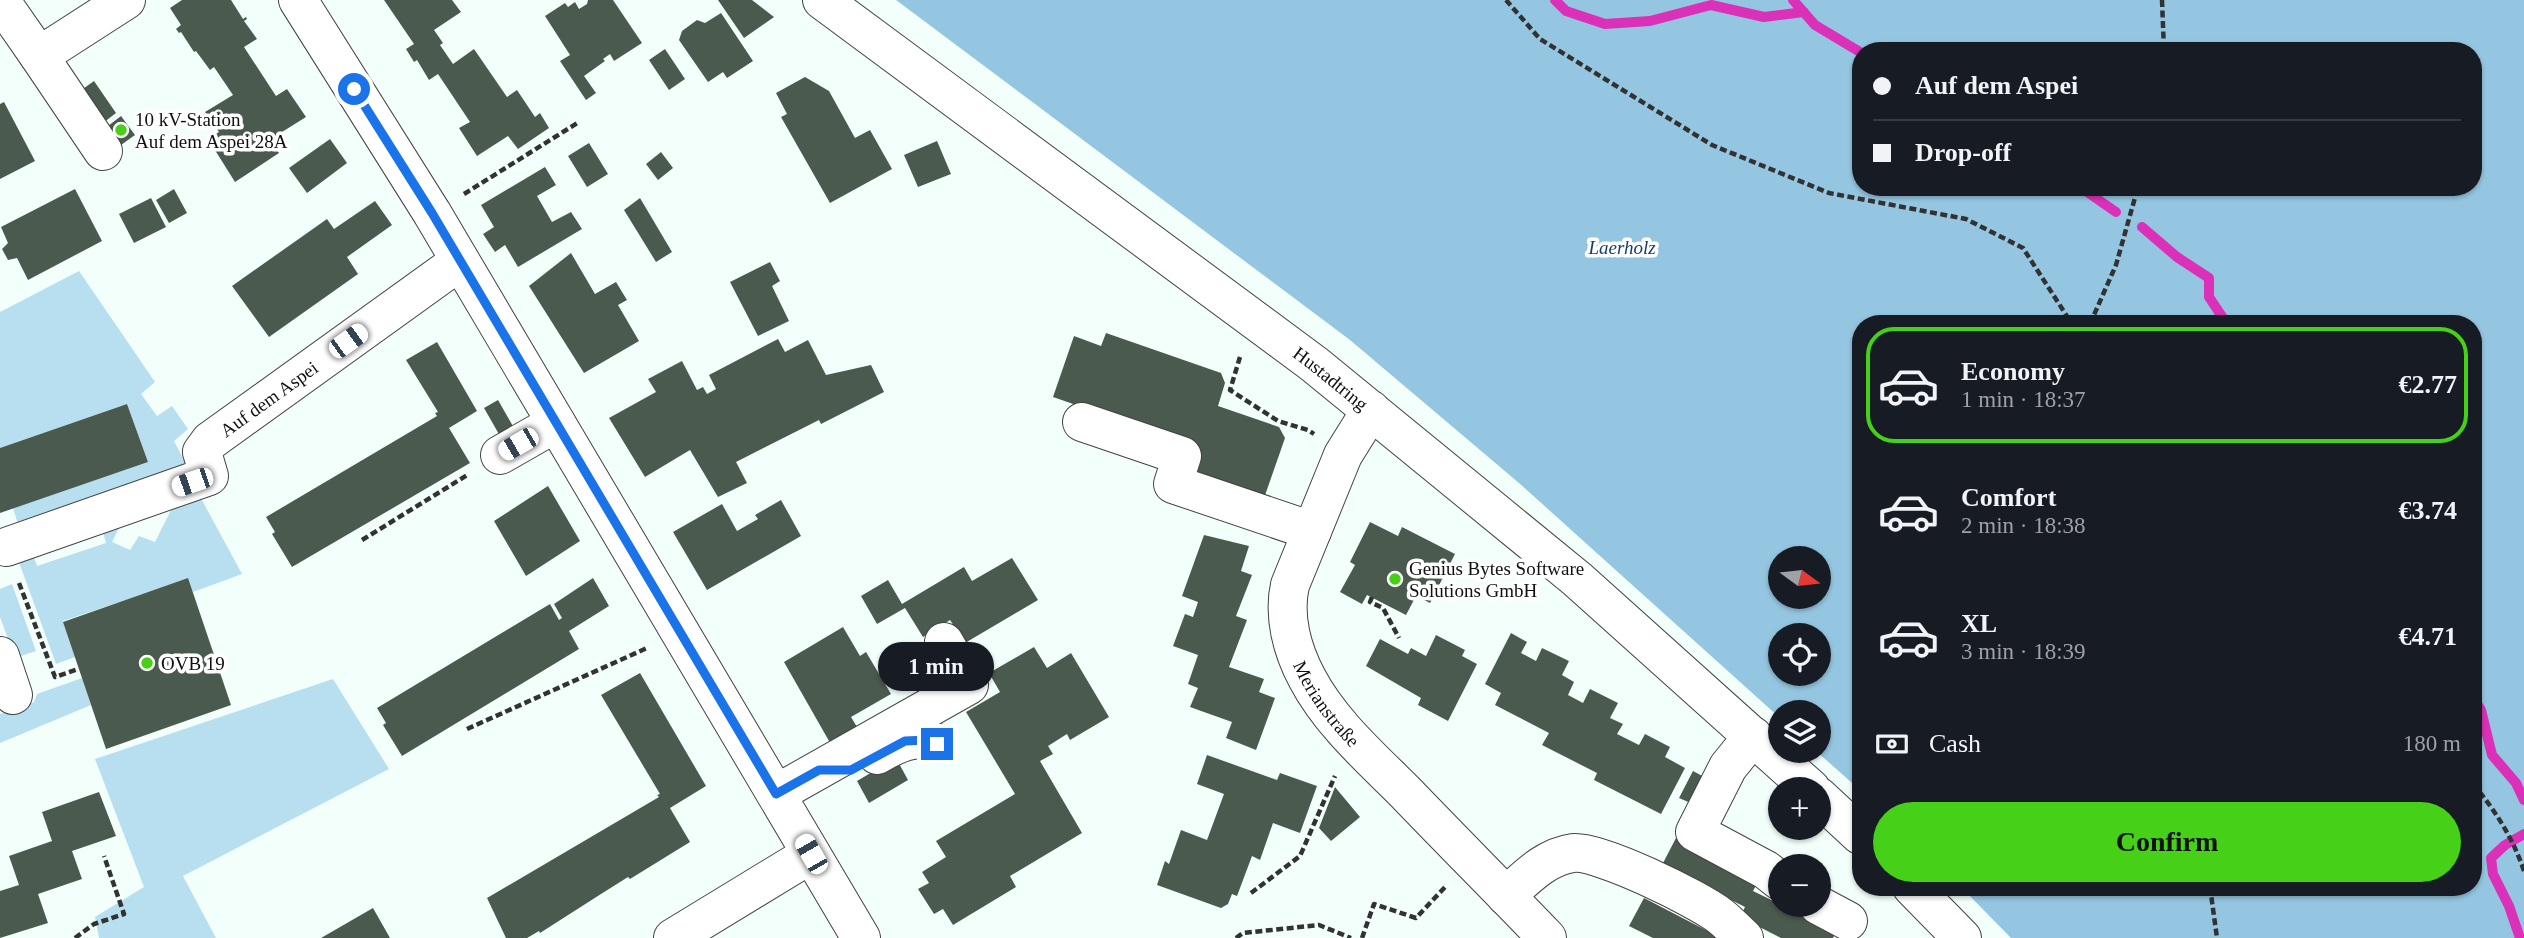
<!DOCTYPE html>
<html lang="en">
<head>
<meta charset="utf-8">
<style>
	:root { --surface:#171b24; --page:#20242c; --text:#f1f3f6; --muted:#9ea1a6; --line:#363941; --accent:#46d018 }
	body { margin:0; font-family:Georgia,serif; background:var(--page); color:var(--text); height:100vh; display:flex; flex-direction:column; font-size:26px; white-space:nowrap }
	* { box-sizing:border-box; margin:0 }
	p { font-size:23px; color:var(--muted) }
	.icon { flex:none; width:38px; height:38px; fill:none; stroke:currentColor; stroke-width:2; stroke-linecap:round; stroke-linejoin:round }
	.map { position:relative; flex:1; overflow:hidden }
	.panel { position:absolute; left:1852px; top:315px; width:630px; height:581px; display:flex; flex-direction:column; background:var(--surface); border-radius:28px; box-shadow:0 2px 5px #0004 }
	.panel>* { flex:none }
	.hud { position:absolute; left:1852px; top:42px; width:630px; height:154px; border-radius:28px; box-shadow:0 2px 5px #0004; display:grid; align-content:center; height:154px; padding:0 21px; background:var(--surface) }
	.needle { width:46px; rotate:105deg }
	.tools { position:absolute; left:1768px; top:546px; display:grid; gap:14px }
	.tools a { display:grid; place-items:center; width:63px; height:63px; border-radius:50%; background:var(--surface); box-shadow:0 2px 5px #0004; font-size:35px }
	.end { position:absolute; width:32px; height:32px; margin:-16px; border:9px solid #1a73e8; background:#fff; box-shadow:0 0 0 4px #fff }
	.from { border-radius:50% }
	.bubble { position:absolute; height:49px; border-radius:24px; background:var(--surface); box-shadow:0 2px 5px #0004; font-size:23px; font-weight:700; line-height:49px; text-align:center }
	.car { position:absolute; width:21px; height:42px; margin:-21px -10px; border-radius:9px; box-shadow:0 0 5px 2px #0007; background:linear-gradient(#fff 24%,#345 0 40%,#fff 0 76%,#345 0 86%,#fff 0) }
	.hud b { display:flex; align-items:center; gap:24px; height:66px; font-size:26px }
	.hud b+b { border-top:2px solid var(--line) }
	.hud i { width:18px; height:18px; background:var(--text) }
	ul { padding:12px 0 0; list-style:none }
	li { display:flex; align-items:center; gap:21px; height:116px; margin:0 14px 10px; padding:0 7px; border:4px solid transparent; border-radius:28px }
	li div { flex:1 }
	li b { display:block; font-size:26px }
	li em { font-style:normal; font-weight:700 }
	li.on { border-color:var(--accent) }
	li>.icon { width:63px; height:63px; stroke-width:1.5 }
	.pay { display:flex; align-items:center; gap:18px; height:77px; padding:0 21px; font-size:26px }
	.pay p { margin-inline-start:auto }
	.button { display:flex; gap:14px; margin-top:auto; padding:14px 21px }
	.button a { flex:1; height:80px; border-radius:42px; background:var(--accent); color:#111; font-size:28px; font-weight:700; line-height:80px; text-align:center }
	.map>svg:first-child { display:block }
</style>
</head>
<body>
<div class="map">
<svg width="2524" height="938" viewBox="0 0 2524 938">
	<rect width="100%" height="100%" fill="#f3fffa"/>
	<!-- green -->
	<path fill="#b7dfef" d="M79,271L155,382L141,394L157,416L172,406L188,429L174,441L187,466L20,531L13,508L148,462L127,404L0,448V312Z
		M197,491L242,574L193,592L188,579L63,621L75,657L56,664L16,554L31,549L37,566L106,543L101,525L124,518L112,542L130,550L139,536L155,542L177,498Z
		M12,584L36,651L15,658L0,617V589Z
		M82,678L91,705L0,743V714L34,702L37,694Z
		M333,679L389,769L183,876L216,938H99L95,917L144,887L95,759Z"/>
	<!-- forest -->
	<path fill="#95c6e1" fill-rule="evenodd" d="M896,0H2524V938H2011L1961,887H2473V324H1860V790L1816,751H1818V712H1780V718L1519,483L1350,340ZM1860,51H2473V187H1860ZM1780,558H1818V597H1780ZM1780,635H1818V674H1780Z"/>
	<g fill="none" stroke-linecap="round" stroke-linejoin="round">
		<!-- stream -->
		<path stroke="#db31b9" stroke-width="10" d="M1555,0L1566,11L1605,24L1650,21L1711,5L1764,17L1804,12
			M1793,0L1815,25L1860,52
			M2080,187L2116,212
			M2142,227L2177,257L2209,278V297L2227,324
			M2473,697L2481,710L2492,755L2516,783L2524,800
			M2520,938L2509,906L2493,874L2491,858L2505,845L2524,834"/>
	</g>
	<!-- building -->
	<path fill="#4b5a4e" d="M182,0H231L243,19L246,17L247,19L244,21L257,39L244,47L276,96L287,89L306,117L282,132L281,141L274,145L279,153L235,182L208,139L219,132L205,112L233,95L214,67L210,70L196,51L194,52L181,32L179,33L176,29L181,25L170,8Z
		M384,0H452L461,12L434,30L443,43L440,45L453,64L474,49L507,97L517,90L535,117L540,113L549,128L518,149L508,136L477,156L459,128L470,122L438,74L429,80L417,60L414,62L406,49L414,44Z
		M588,0H613L642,43L614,61L610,54L603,59L605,61L584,76L596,93L586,100L560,61L570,55L545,16L565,3L568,7L575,2L579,9L587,4Z
		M718,0H752L774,17L744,38Z
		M721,13L753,61L727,78L723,72L708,82L679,40L682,31L697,20L705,23Z
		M665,49L685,79L669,90L649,60Z
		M805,77L829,91L855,138L870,130L892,169L830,203L781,117L787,114L776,93Z
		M94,81L116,113L103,123L80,91Z
		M4,102L35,161L0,179V104Z
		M121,116L135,135L121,145L108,126Z
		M330,139L347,163L307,193L289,168Z
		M937,141L951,174L918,187L904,155Z
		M589,143L608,174L587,187L568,156Z
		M661,152L673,168L658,180L646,164Z
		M545,167L556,185L537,196L552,222L571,212L582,229L518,267L505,245L495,252L483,234L494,227L481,205Z
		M75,189L102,241L28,280L17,258L8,260L2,249L8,243L1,227Z
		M174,189L187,213L169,223L156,200Z
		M151,198L166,227L134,243L119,214Z
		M640,198L672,252L656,262L624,210Z
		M375,201L392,225L347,257L358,274L269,337L232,286L327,219L334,229Z
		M571,253L595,294L616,282L627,300L618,305L639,341L584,373L529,286Z
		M770,262L780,281L772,286L789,321L758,336L730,282Z
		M1106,333L1221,373L1225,383L1218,406L1279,427L1285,438L1262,504L1189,479L1200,448L1053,397L1074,336L1101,346Z
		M778,339L785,352L808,340L826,375L871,365L884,392L821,424L819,420L736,462L747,483L718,497L690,450L645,477L609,418L656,392L648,379L682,361L697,390L703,387L707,394L716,389L709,375Z
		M437,342L477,411L449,428L470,463L292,567L272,534L275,532L266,517L437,416L435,413L438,412L406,360Z
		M498,400L514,428L500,436L484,408Z
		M127,404L148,462L0,513V448Z
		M548,486L580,541L526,576L494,521Z
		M781,500L801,536L707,590L673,532L722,504L737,531L758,519L755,515Z
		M1370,522L1398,536L1402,527L1455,554L1430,603L1416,596L1406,615L1367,595L1362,604L1340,592L1355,565L1350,562Z
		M1204,535L1249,546L1241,571L1252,575L1236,616L1247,620L1229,667L1264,679L1259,692L1275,698L1256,750L1226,738L1232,722L1190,707L1198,688L1188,684L1198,655L1173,646L1185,614L1193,617L1198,602L1182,596Z
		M1012,558L1038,600L965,643L950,620L923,637L905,608L877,624L861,596L888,580L902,604L964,567L972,581Z
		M188,578L231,705L106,749L63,622Z
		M593,578L609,606L569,631L579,649L402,756L383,725L386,723L377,708L550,604L559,620L562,618L554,604Z
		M843,627L860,656L866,652L891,694L851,717L860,732L833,748L784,662Z
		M1511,633L1527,642L1521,653L1536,661L1542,648L1569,661L1562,675L1574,682L1568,695L1583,703L1590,689L1618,703L1610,718L1623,724L1617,734L1639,745L1645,734L1670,747L1665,757L1685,768L1661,814L1594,780L1597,773L1542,745L1549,733L1495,705L1501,693L1485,684Z
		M1436,635L1465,650L1462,656L1477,664L1448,721L1418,705L1421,698L1366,666L1380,639L1408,654L1411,648L1426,656Z
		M1034,647L1047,668L1071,653L1109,717L1070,740L1067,734L1048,746L1053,754L1040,761L1082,833L1010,876L1016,887L953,925L943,909L934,914L918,889L929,883L922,872L946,857L936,841L1015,794L966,712L1000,692L989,673Z
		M640,673L706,786L670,808L690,842L630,879L628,877L601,894L540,933L539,931L527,938H506L487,898L659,797L657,795L660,794L601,695Z
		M1207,755L1277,780L1280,773L1317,786L1300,833L1273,823L1260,860L1252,856L1237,896L1232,894L1228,904L1221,908L1157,885L1165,861L1169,864L1181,830L1207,840L1224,794L1197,784Z
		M896,758L908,780L869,803L857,781Z
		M1693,771L1706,778L1693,804L1679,798Z
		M1335,787L1360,817L1331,841L1319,828Z
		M99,792L116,836L72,851L82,879L38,894L48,923L0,938V891L19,885L9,856L52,841L42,812Z
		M1676,838L1759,880L1753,891L1836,932L1833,938H1781L1740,917L1745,907L1662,865Z
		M1644,898L1721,938H1653L1629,926Z
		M373,908L390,938H321Z"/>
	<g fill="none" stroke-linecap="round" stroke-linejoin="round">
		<defs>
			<g id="minor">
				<path d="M0,0L39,56L126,0"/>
				<path d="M298,0L432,213L861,938"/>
				<path id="s1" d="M822,0L1314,364L1577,579L1811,789"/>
				<path d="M39,56L103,151"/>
				<path id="s2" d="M1371,410L1343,455L1290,585C1283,616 1292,650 1307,678C1330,722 1370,757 1405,792C1452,841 1500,889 1547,938"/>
				<path d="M1082,422L1182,456L1173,484L1312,531"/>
				<path d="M500,455L556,423"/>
				<path id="s3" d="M6,547L209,476L202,452L210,441L460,261"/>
				<path d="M0,656L13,695"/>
				<path d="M1753,736L1728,767L1695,832L1766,870L1780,881"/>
				<path d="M877,755C896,744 915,734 937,743"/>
				<path d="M776,794L969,685L944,642"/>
				<path d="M1818,796L1860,835"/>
				<path d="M1912,887L1962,938"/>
				<path d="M1506,896C1526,878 1545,857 1573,853C1599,850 1698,899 1720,916C1729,923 1736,931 1744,938"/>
				<path d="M1818,905L1848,921"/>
				<path d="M673,938L811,854"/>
			</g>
		</defs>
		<!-- minor casing -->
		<use href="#minor" stroke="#434343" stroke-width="40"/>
		<!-- path -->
		<path stroke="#323232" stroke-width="4.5" stroke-dasharray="7 3.5" stroke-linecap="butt" d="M1506,0L1540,39L1712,145L1829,193L1966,219L2023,248L2072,324
			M2162,0L2164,51
			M464,194L579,122
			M2090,324L2116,265L2138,187
			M1240,357L1230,390L1278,421L1308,430L1314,434
			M362,540L469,474
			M19,583L55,677L78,669
			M1372,597L1370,602L1383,608L1399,638
			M467,729L647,648
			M2473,784C2495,810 2513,838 2524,871
			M2210,887L2217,938
			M1251,893L1300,856L1335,776
			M75,938L94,924L124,914L104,856
			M1236,938L1243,933L1319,925L1351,938
			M1362,938L1374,904L1416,918L1446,886"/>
		<!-- minor -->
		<use href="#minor" stroke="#fff" stroke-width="38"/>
	</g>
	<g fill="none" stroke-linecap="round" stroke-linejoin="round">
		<!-- route -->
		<path stroke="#1a73e8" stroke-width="9" d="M354,89L432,213L776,794L819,770H851L905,741L928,740L937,744"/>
	</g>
	<!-- markers -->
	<g fill="#46d018" stroke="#fff" stroke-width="2.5">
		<circle cx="121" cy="130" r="7"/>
		<circle cx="1395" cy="579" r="7"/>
		<circle cx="147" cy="663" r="7"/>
	</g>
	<g text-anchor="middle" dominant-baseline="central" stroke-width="7" stroke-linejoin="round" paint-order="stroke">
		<!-- poi labels -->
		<g font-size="19" fill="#101010" stroke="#fff" text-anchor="start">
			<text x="135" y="119">10 kV-Station<tspan x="135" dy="22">Auf dem Aspei 28A</tspan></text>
			<text x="1409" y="568">Genius Bytes Software<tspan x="1409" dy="22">Solutions GmbH</tspan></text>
			<text x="161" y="663">OVB 19</text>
		</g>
		<!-- park labels -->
		<g font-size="19" font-style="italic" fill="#183c70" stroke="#fff">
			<text x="1622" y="247">Laerholz</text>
		</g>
		<!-- street labels -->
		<g font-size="19" fill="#101010" stroke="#fff">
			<text stroke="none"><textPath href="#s1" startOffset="634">Hustadtring</textPath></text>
			<text stroke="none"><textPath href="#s3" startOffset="326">Auf dem Aspei</textPath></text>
			<text stroke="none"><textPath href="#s2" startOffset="322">Merianstraße</textPath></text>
		</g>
	</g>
</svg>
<div class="tools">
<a><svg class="needle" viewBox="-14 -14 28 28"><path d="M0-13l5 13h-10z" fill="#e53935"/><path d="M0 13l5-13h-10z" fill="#9ea1a6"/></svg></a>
<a><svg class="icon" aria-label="locate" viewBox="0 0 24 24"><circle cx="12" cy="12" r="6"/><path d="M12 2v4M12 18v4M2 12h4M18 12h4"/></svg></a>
<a><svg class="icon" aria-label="layers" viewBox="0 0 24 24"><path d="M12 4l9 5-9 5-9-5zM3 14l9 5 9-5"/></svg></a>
<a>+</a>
<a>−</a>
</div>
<i class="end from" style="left:354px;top:89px"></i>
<i class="end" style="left:937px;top:744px"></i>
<div class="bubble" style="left:878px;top:642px;width:116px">1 min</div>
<i class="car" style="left:348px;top:341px;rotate:54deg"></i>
<i class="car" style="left:518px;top:444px;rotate:240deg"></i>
<i class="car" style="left:192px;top:482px;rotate:251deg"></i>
<i class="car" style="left:811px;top:854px;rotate:330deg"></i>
<div class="hud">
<b><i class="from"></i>Auf dem Aspei</b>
<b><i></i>Drop-off</b>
</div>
<section class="panel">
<ul>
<li class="on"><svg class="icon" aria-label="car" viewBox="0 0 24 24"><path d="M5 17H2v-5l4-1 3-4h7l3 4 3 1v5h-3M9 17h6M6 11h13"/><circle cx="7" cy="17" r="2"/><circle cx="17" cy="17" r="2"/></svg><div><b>Economy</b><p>1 min · 18:37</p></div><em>€2.77</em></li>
<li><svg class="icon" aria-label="car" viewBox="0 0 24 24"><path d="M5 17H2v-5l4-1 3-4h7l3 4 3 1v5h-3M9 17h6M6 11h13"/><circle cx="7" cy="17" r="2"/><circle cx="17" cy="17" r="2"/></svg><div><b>Comfort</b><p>2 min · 18:38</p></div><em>€3.74</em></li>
<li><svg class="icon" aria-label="car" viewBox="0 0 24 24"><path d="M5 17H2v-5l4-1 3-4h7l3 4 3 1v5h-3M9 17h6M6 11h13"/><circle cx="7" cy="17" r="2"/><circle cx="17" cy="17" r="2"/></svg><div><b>XL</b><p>3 min · 18:39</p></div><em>€4.71</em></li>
</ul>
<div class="pay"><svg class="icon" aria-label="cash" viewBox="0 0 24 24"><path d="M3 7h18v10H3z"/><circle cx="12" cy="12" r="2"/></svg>Cash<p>180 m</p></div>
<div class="button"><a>Confirm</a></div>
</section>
</div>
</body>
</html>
